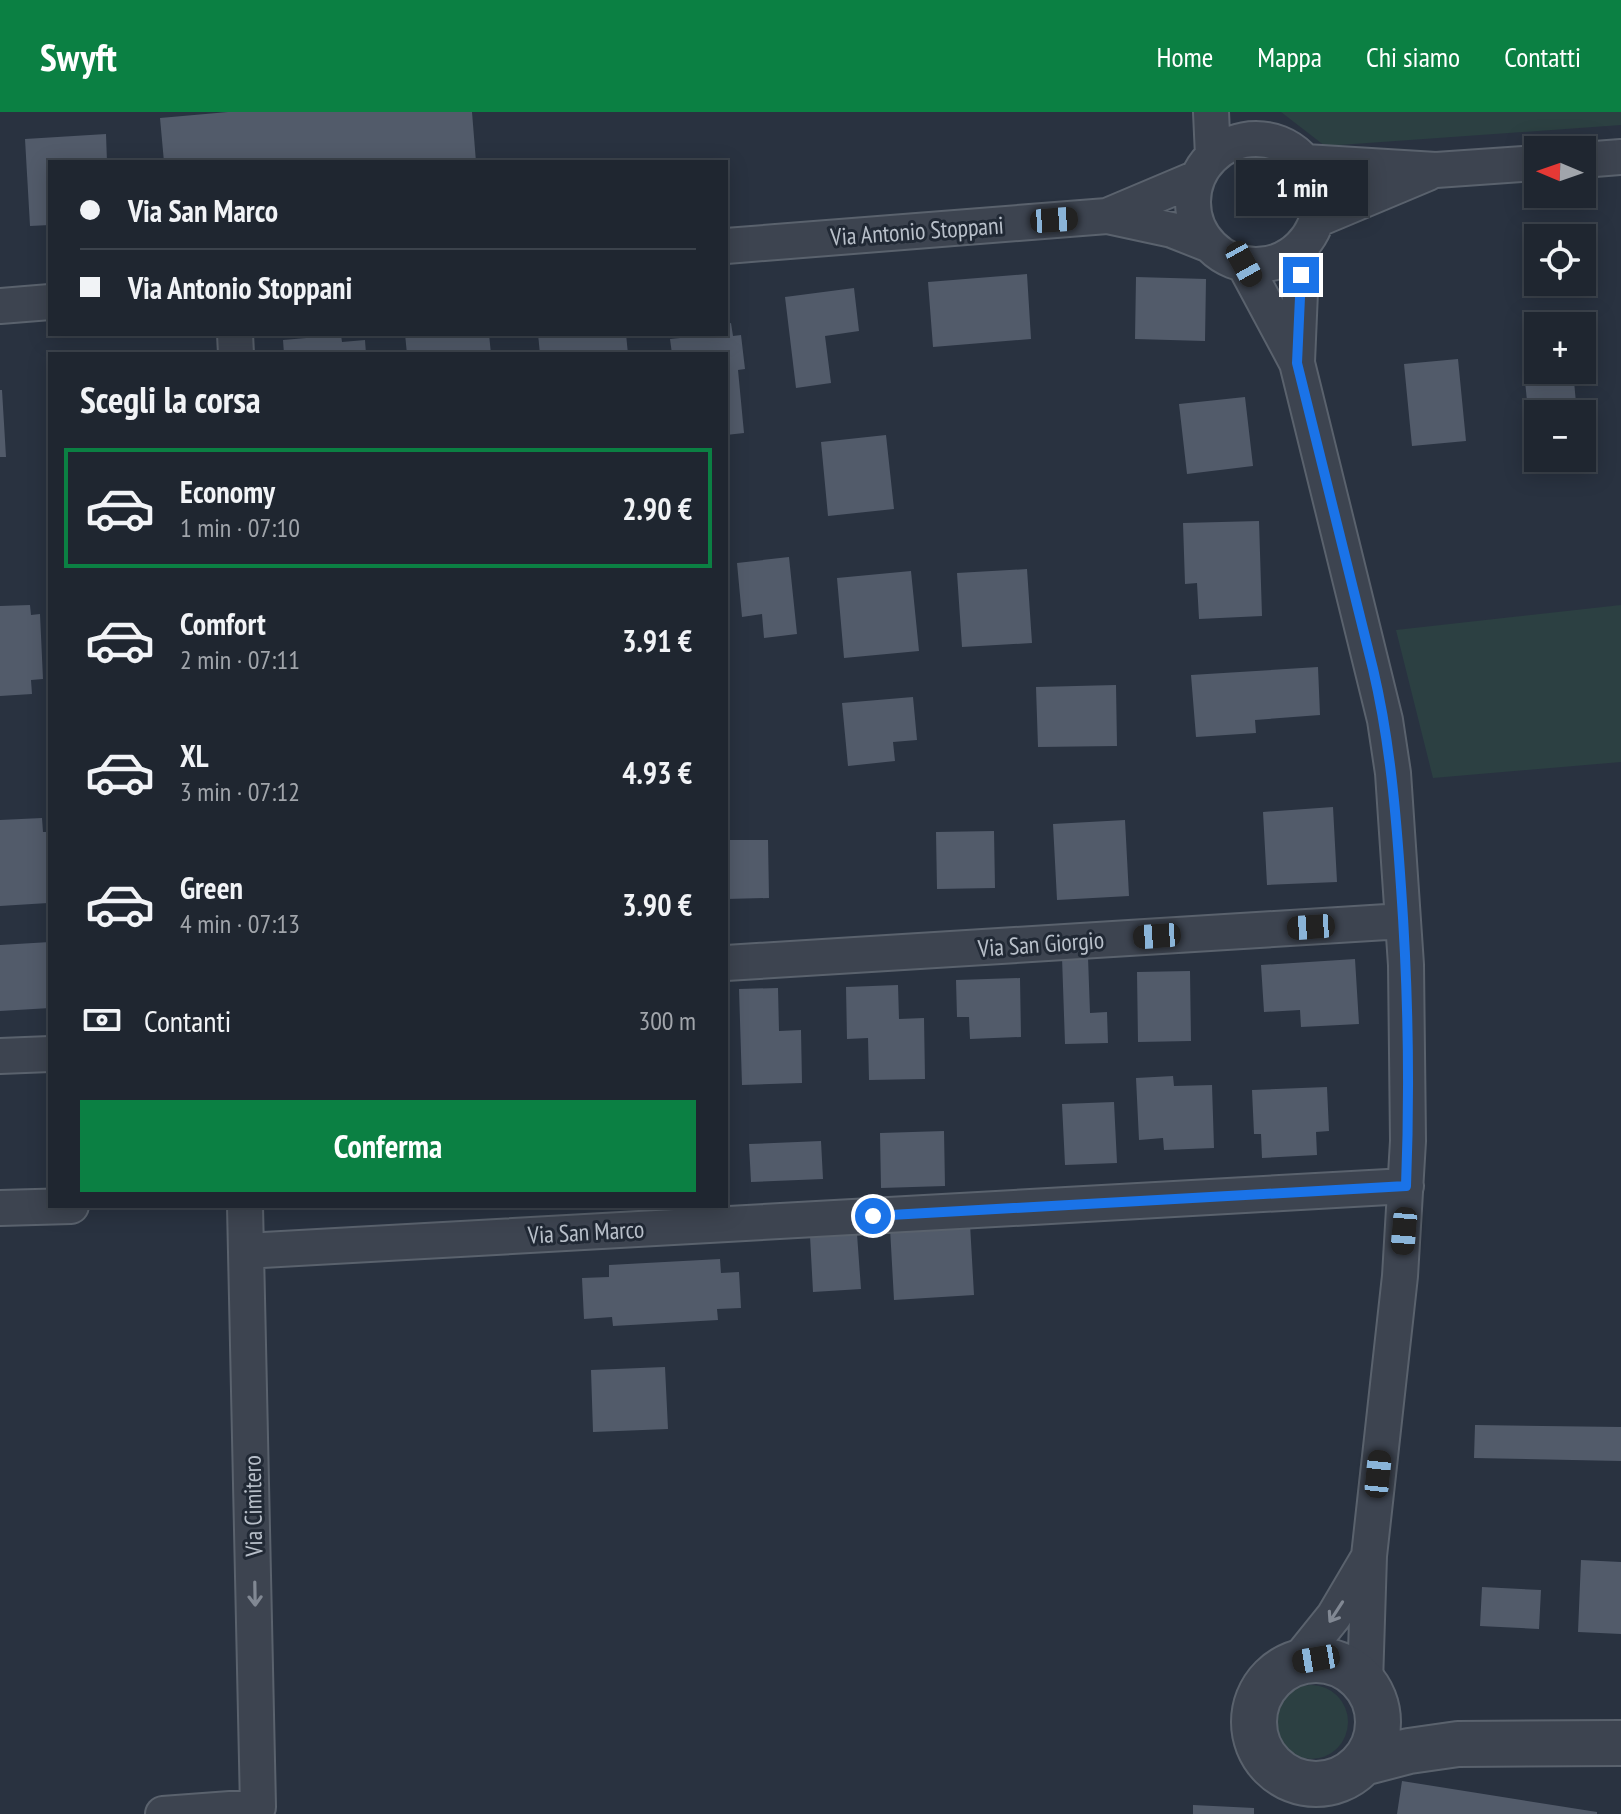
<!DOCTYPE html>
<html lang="it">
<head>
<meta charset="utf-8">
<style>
	:root { --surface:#1f2630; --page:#2c323c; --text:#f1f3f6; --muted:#a1a5ab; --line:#3c434c; --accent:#0b8043 }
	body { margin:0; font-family:"PT Sans Narrow",sans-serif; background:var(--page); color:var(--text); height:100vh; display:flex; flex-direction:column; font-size:30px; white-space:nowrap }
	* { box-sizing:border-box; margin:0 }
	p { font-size:26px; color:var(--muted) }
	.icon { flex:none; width:44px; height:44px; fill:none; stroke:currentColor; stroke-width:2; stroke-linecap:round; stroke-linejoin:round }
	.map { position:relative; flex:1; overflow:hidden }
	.panel { position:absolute; left:48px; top:240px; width:680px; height:856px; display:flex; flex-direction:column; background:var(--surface); border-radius:0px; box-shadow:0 4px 20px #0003,0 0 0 2px var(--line) }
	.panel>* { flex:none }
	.hud { position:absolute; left:48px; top:48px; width:680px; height:176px; border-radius:0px; box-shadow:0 4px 20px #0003,0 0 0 2px var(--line); display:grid; align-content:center; height:176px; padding:0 32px; background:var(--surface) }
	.needle { width:52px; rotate:272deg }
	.tools { position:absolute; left:1524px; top:24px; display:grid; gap:16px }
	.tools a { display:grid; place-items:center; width:72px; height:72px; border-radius:0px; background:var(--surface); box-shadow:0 4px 20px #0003,0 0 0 2px var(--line); font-size:40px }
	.end { position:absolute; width:36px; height:36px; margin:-18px; border:10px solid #1a73e8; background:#fff; box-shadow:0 0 0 4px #fff }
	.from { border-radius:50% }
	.bubble { position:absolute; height:56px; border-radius:0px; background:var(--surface); box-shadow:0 4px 20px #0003,0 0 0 2px var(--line); font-size:26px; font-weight:700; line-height:56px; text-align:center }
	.car { position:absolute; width:24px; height:48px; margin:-24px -12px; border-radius:10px; box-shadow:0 0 6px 2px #0007; background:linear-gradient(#222 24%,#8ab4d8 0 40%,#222 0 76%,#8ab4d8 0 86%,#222 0) }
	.hud b { display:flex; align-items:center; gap:28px; height:76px; font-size:30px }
	.hud b+b { border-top:2px solid var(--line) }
	.hud i { width:20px; height:20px; background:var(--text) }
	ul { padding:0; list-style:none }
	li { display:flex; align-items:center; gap:24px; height:120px; margin:0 16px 12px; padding:0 16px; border:4px solid transparent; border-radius:0px }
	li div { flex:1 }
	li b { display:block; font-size:30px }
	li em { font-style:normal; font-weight:700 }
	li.on { border-color:var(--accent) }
	li>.icon { width:72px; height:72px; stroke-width:1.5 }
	h2 { padding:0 32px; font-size:36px; line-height:96px }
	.pay { display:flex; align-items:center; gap:20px; height:88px; padding:0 32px; font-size:30px }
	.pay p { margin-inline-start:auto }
	.button { display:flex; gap:16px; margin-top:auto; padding:16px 32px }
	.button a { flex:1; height:92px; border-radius:0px; background:var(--accent); color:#fff; font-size:32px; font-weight:700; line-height:92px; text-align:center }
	header { display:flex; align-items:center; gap:48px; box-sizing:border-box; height:112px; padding:0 40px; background:var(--accent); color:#fff }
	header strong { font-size:38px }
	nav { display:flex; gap:44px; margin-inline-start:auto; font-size:28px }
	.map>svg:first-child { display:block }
</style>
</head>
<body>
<header>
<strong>Swyft</strong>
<nav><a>Home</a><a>Mappa</a><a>Chi siamo</a><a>Contatti</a></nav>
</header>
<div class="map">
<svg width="1621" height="1702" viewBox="0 0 1621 1702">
	<rect width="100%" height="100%" fill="#293240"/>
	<!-- green -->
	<path fill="#2c4042" d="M1281,0H1621V13L1325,34Z
		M1621,493V650L1433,666L1396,518Z
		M1274 1610a37 37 0 1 1 74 0a37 37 0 1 1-74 0Z"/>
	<!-- building -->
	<path fill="#525b6a" d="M228,0H472L476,50H164L160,6Z
		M106,22L107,50H50V113L30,114L25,27Z
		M1027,162L1031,227L933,235L928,170Z
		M1136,165L1206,167L1205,229L1135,227Z
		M854,176L859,219L825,224L831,271L796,276L785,185Z
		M731,211L733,224L741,223L745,257L738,258L744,321L726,323V242H672L670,227L680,226L679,222H726V212Z
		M405,222H489L491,242H407Z
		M538,222H626L628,242H540Z
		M341,223L342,230L365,228L366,242H284L283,228Z
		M1458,247L1466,329L1412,334L1404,252Z
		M1538,248V258H1573L1577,302H1538V328L1531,329L1523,249Z
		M0,278H2L6,345H0Z
		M1245,285L1253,354L1187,362L1179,292Z
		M886,323L894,397L828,404L821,330Z
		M1259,409L1262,504L1199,507L1197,471L1185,472L1183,411Z
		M789,445L797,522L764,526L762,502L742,505L737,451Z
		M1027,457L1032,531L962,535L957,461Z
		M911,459L919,539L844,546L837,466Z
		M30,493L31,503L40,502L43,567L31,568L32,582L0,584V494Z
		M1318,555L1320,603L1255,608L1256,621L1196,625L1191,563Z
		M1116,573L1117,634L1038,635L1036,575Z
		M913,585L917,628L893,630L895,649L848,654L842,591Z
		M1333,695L1337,770L1267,773L1263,700Z
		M42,706L43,720H50L48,791L0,794V708Z
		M1125,708L1129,784L1057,788L1053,712Z
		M994,719L995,776L937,777L936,720Z
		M726,728H768L769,786L726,787Z
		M50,830V896L0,899V833Z
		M1062,845H1088L1090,901L1107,900L1108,931L1065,932Z
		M1355,847L1359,912L1301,915L1300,898L1264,900L1261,853Z
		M1190,859L1191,929L1138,930L1137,860Z
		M1020,866L1021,925L970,927L969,905H957L956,868Z
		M898,873L899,907L924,906L925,967L869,968L868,926L847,927L846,875Z
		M778,876L779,919L801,918L802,971L742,973L739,877Z
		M1173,964L1174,974L1212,973L1214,1036L1164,1038L1163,1026L1139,1028L1136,966Z
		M1327,975L1329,1019L1316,1020L1317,1043L1262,1046L1261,1022H1254L1252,978Z
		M1114,990L1117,1051L1065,1053L1062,992Z
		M944,1019L945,1074L881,1076L880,1021Z
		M821,1029L823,1067L751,1070L749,1032Z
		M970,1112L974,1183L894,1188L890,1116Z
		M857,1122L861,1177L813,1180L810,1124Z
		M720,1147L721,1161L739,1160L741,1196L717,1197L718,1208L613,1214L612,1205L584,1207L582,1166L609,1165V1153Z
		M665,1255L668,1317L593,1320L591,1258Z
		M1475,1313L1621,1315V1349L1474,1346Z
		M1581,1448L1621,1450V1522L1578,1520Z
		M1482,1475L1541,1478L1539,1517L1480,1514Z
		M1402,1669L1597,1700V1702H1397Z
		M1193,1693L1254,1696V1702H1193Z"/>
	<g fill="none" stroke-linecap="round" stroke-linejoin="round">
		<defs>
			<path id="minor" d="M1211,0L1213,44
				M1193 90a63 63 0 1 1 126 0a63 63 0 1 1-126 0Z
				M1582,48L1621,45
				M1305,50L1436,58L1538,51
				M1107,104L1197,66
				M1316,108L1428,61
				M726,134L1107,104L1172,118L1210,133
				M1244,152L1297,251L1385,608L1393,661L1406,853L1408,1029L1400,1164L1369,1444L1365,1571
				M0,194L50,190
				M235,222L236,242
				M1297,250L1302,133
				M726,851L1403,809
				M0,944L50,942
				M0,1096L71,1094
				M246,1139L1406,1074
				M1297,1550L1334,1504L1367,1448
				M163,1702L258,1695L245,1094"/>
			<path id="tertiary" d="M1254 1610a62 62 0 1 1 124 0a62 62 0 1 1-124 0Z
				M1363,1651L1409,1639L1458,1632L1621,1631"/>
		</defs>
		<!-- minor casing -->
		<use href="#minor" stroke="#5a626d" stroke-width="38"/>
		<!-- tertiary casing -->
		<use href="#tertiary" stroke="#5a626d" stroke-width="48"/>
		<!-- minor -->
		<use href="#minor" stroke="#3d4450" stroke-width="34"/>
		<!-- tertiary -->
		<use href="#tertiary" stroke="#3d4450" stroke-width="44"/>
	</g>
	<!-- one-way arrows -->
	<defs><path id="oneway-shaft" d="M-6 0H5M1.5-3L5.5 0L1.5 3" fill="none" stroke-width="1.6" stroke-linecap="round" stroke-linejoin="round" transform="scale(2)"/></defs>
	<g stroke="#818893">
		<use href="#oneway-shaft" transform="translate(255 1482) rotate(89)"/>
		<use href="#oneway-shaft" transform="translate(1336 1500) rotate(123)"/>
	</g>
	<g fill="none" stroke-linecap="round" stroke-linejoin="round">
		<!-- route -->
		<path stroke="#1a73e8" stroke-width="10" d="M873,1104L1406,1074C1410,974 1408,874 1401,775C1396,701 1390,629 1373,557L1297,251L1301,163"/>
	</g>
	<g text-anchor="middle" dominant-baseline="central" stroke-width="6" stroke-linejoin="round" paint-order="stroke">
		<!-- street labels -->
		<g font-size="24" fill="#b9c0ca" stroke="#212935">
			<text transform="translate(917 119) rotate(-4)">Via Antonio Stoppani</text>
			<text transform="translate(1041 832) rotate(-4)">Via San Giorgio</text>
			<text transform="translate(586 1120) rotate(-3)">Via San Marco</text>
			<text transform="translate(253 1394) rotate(-91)">Via Cimitero</text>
		</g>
	</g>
</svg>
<div class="tools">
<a><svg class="needle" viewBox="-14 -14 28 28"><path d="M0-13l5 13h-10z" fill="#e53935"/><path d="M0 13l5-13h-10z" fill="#a1a5ab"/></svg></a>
<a><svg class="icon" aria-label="locate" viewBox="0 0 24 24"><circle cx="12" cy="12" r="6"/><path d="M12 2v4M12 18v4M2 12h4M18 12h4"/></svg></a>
<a>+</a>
<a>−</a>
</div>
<i class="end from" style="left:873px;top:1104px"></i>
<i class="end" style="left:1301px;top:163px"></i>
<div class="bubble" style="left:1236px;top:48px;width:132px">1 min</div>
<i class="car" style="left:1054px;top:108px;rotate:86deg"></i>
<i class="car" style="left:1244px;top:152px;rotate:151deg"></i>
<i class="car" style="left:1311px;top:815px;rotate:266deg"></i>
<i class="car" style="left:1157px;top:824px;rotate:266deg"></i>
<i class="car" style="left:1404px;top:1119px;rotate:185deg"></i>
<i class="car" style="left:1378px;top:1362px;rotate:6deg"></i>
<i class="car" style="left:1316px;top:1547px;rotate:260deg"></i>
<div class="hud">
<b><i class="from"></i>Via San Marco</b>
<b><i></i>Via Antonio Stoppani</b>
</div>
<section class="panel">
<h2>Scegli la corsa</h2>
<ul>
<li class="on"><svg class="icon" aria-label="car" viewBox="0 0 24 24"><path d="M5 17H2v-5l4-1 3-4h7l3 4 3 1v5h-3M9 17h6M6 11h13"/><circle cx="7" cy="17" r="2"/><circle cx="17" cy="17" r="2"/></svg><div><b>Economy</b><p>1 min · 07:10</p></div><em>2.90 €</em></li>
<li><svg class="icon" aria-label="car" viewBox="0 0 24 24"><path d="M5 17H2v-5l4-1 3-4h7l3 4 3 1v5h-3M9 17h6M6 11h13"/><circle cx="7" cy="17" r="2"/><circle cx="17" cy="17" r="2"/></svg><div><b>Comfort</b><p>2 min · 07:11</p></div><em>3.91 €</em></li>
<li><svg class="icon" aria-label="car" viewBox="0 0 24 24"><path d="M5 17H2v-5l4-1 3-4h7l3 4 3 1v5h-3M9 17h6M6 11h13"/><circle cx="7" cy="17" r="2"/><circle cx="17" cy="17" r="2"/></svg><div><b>XL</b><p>3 min · 07:12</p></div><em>4.93 €</em></li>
<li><svg class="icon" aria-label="car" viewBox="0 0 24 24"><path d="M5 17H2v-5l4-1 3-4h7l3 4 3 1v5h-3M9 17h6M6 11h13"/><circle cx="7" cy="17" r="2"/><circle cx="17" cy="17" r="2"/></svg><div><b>Green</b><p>4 min · 07:13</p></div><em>3.90 €</em></li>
</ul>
<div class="pay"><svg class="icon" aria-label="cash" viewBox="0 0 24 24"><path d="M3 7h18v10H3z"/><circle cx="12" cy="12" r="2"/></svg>Contanti<p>300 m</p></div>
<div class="button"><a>Conferma</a></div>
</section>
</div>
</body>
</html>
